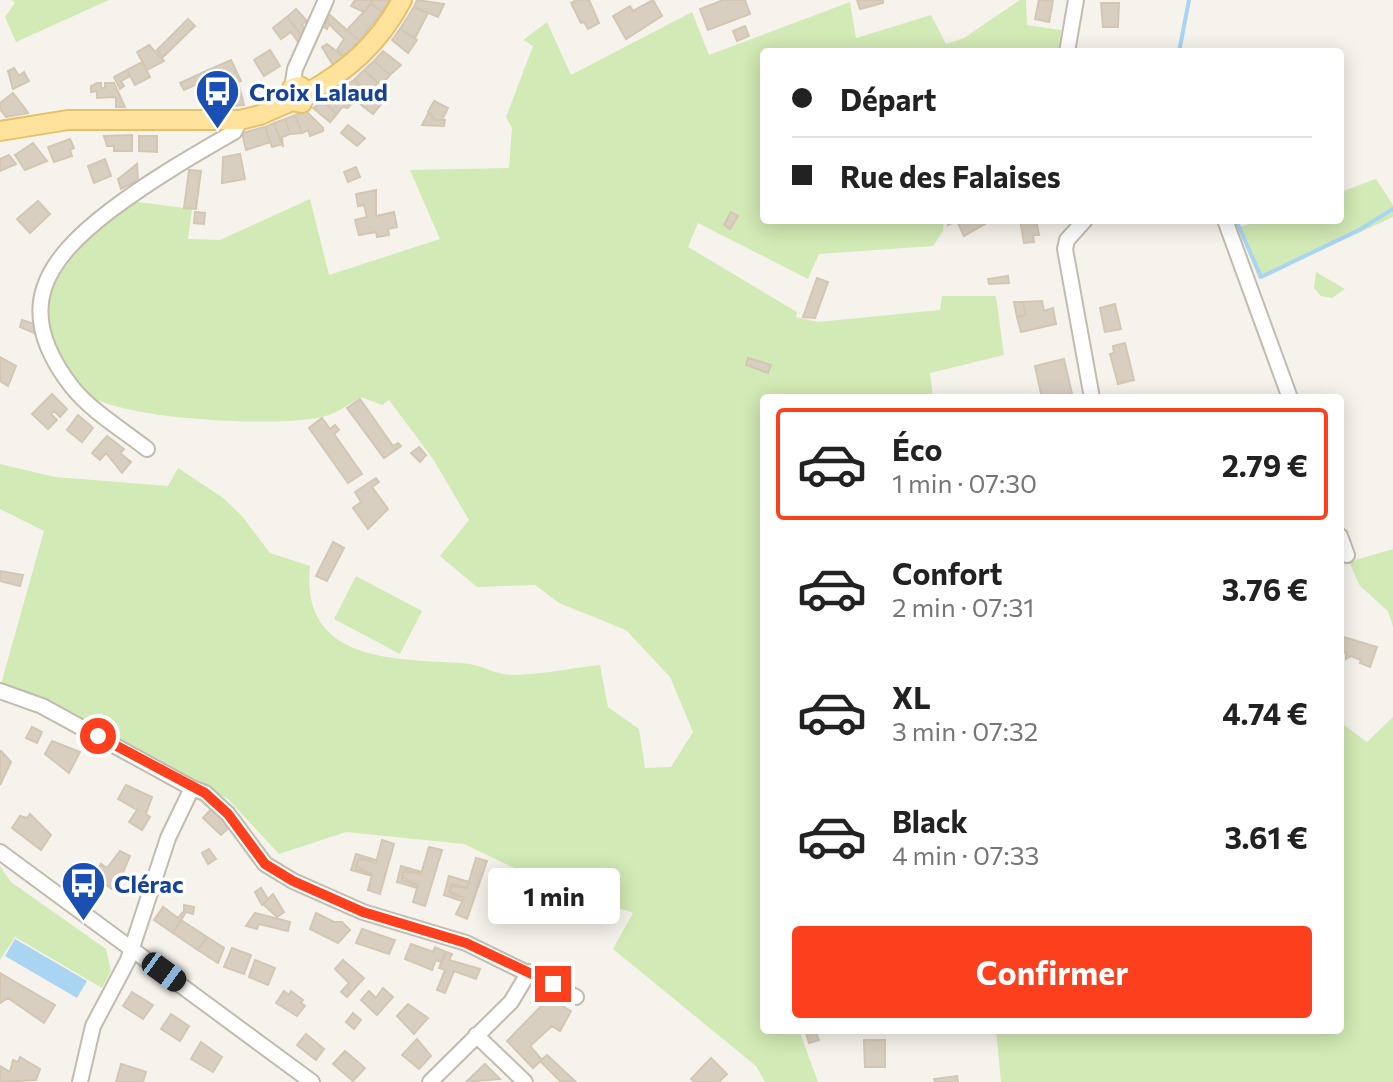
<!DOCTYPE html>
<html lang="fr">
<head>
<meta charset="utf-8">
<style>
	:root { --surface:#fff; --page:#f2f2f2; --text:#222; --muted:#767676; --line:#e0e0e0; --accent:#fc3f1d }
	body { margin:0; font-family:Commissioner,sans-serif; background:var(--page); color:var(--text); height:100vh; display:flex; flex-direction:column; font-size:30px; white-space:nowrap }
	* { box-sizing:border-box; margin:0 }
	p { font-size:26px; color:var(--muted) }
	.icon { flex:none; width:44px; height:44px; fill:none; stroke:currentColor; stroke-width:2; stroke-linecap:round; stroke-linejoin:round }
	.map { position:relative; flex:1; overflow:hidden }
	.drawer { position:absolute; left:760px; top:394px; width:584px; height:640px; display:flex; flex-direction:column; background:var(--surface); border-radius:8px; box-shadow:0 4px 20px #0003 }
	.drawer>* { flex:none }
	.top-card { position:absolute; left:760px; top:48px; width:584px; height:176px; border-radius:8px; box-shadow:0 4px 20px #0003; display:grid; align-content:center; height:176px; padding:0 32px; background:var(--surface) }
	.end { position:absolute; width:36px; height:36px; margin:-18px; border:10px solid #fc3f1d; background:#fff; box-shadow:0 0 0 4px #fff }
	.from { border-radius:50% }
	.bubble { position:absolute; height:56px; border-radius:8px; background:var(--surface); box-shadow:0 4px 20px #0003; font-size:26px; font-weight:700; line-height:56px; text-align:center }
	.car { position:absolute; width:24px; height:48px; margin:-24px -12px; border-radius:10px; box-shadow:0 0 6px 2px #0007; background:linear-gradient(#222 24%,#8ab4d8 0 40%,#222 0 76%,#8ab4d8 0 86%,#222 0) }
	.top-card b { display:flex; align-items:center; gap:28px; height:76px; font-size:30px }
	.top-card b+b { border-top:2px solid var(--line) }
	.top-card i { width:20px; height:20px; background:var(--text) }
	ul { padding:14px 0 0; list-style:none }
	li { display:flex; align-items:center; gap:24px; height:112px; margin:0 16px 12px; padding:0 16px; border:4px solid transparent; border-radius:8px }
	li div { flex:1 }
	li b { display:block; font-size:30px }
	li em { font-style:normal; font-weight:700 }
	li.selected { border-color:var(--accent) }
	li>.icon { width:72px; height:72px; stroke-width:1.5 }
	.primary-button { display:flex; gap:16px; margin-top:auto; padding:16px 32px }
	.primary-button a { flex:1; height:92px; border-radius:8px; background:var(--accent); color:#fff; font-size:32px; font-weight:700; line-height:92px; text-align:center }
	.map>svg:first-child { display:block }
</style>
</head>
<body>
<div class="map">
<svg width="1393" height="1082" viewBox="0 0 1393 1082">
	<rect width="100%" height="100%" fill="#f6f3ec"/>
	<!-- green -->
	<path fill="#d2eab5" d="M12,0H109L16,42L5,17L15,3Z
		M1020,0H1026L1027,25L1061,30L1058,52H764V220H944L943,231L933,246L819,254L808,279L698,223L688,247L797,312L796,317L818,322L940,310L942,296H996L1004,355L930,373L933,398H764V1030H799L818,1082H765L756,1066L613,949L633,913L548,884L464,844L346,832L279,854L228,799L1,684L44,531L0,509V464L55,477L168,486L178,468L222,497L242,516L270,553L310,566C300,662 393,659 462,663C478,664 489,671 503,674C524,678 577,667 600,665L608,707L639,729L645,768L671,767L693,732L670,677L626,630L559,603L535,585L477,587L440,556L469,520L433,459L389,400L382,405L361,397C351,403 340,411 329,415C289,429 122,420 89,395C71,381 60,359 53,338C46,316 46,288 58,267C73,240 106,220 130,201L192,209L188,239L220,240L310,199L329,275L440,239L410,170L509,168L512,128L506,117L533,46L523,40L547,22L571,75L692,12L709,55L850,2L856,38L931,15L946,44L964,38Z
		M1376,179L1393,205V217L1259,279L1238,228L1261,220H1340V192Z
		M1316,272L1345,289L1332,298L1321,296L1314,288Z
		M1393,549V627L1388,611L1360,586L1349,562Z
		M356,576L422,611L400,654L334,619Z
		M1393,717V1082H1001L996,1030H1340V722L1367,742Z
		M0,866L11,882L106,949L111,971L102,988L15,937L0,960Z"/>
	<!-- water -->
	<path fill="#a9d4f2" d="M15,939L87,981L77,998L5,956Z"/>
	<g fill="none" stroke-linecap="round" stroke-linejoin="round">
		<!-- stream -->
		<path stroke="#a9d4f2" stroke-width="4" d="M1179,52L1189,0
			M1236,220L1261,277L1359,230L1393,209"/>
	</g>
	<!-- building -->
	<path fill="#d8cfc1" stroke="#d3c7b4" stroke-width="2" d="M355,0H373L364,12L351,6Z
		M373,0H390L382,12L371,4Z
		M417,0L444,4L438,17L414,7Z
		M577,0H589L599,23L588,29L584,22L581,23L571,3Z
		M653,0L662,16L626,39L613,16L630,6L633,11Z
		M723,0H745L750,14L708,30L700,9Z
		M857,0H883V3L860,9Z
		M1039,0L1053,1L1049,22L1035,19Z
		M1101,3H1119L1118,27H1103Z
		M371,4L382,12L359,41L347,30Z
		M414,7L428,13L415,38L400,29Z
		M296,9L307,21L302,25L308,33L305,39L287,17Z
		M329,14L359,41L344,57L337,50L344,39L329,24L327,29L324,27Z
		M287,17L305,39L301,46L291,32L281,39L273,28Z
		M188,19L195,26L163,57L157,50Z
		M745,26L749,36L737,41L733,31Z
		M400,29L417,40L408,53L392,40Z
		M327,44L344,57L333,65L322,47Z
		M149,45L164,61L147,70L137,52Z
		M270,50L280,66L264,76L254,60Z
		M383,51L401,65L390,75L374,61Z
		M231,60L241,81L238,82L244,105L211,108V98L220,97L212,72L208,70Z
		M374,61L390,75L381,85L364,70Z
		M142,62L150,77L135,85L127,70Z
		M14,68L19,76L24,72L29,81L13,89L8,71Z
		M127,70L130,76L121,81L124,86L120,89L114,77Z
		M208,70V79L184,90L180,83Z
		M364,70L378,83L369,91L354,80Z
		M354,80L383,102L373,114L341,89Z
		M97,83H101V88H105V83H114L125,107H116V97L97,98V91L91,92V86Z
		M341,89L355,100L348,108L332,96Z
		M13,93L24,107L28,113L6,117L0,109V103Z
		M332,96L348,108L342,107L337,114L323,102Z
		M434,101L448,108L442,120H435L428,112Z
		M323,102L337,114L330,122L313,108Z
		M306,111L323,128V131L310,136L308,130L302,133L295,115Z
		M429,112L435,120H445L444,126L422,125Z
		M295,115L302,133L290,134L285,119Z
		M285,119L290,134L282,137L283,147L274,123Z
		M274,123L282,144L272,147L265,127Z
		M348,125L365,138L357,146L341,133Z
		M265,127L270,142L246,150L242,133Z
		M132,135V151H114V146H107L104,136Z
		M139,136H157V152L139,151Z
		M70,139L74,148L70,150L72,156L54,162L48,147Z
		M33,143L47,161L25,170L15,155Z
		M240,154L245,179L222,183L223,157Z
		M9,155L16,164L0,171V159Z
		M105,159L111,176L94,183L88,166Z
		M137,164L138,180L121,189L118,179Z
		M356,167L360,177L348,182L344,172Z
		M189,170L201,171L196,209L184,208Z
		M376,190V216L394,212L397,227L388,229L389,235L377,237L376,232L359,235L355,220L367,217L364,205L358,206L356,194Z
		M38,201L50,214L30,233L17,219Z
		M195,212L205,213L204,224L194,223Z
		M731,212L738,216L730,229L724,225Z
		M949,220H987L988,222L964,236L957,221L948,225Z
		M1020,220H1036L1039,235H1033L1034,242L1024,243Z
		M1008,276L1009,283L989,284L988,279Z
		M817,278L828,282L815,318L803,317Z
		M1042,301L1044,311L1053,308L1056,324L1021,332L1017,317L1026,315L1023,302Z
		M1014,302H1023L1026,315L1017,317Z
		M1115,304L1121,329L1105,332L1100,308Z
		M22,320L34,324V333L20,327Z
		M1125,343L1134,380L1118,384L1110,354L1114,353L1113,346Z
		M0,357L16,366L8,386L0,381Z
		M748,358L771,365L768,373L746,365Z
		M1064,359L1073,398H1042L1035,366Z
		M52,394L67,409L60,417L54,411L51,414L57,420L48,429L32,414Z
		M360,399L393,446L398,443L401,446L384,458L347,408Z
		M78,415L93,428L82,442L67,430Z
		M322,418L330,429L335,425L339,430L334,434L362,474L348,483L309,428Z
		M107,436L124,449L120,453L131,462L122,473L106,453L100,460L92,453Z
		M419,447L426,455L420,462L411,453Z
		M376,478L379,482L372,487L388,509L368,529L353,508L361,502L355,492Z
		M333,542L344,548L327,581L316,576Z
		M0,571L23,575L20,586L0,581Z
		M1340,636L1377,647L1370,667L1360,663L1361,660L1351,656L1346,659V653L1340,651Z
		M32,727L42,732L37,743L26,738Z
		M52,741L80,752L69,773L45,754Z
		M1,751L11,762L0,785V753Z
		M126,785L152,797L146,814L150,817L142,830L129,822L137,810L118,799Z
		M213,807L232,825L221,835L203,818Z
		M30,814L51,835L41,850L12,828L20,816L27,818Z
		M382,840L394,844L380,894L368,890L372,874L356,866L360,858L376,863Z
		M429,847L442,850L425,906L413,902L418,885L402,877L405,869L421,874Z
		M209,849L216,859L208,864L202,853Z
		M120,851L130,856L115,891L93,876L101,864L107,868Z
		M356,854L376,860H358L356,869L372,874V876L351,870Z
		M476,858L487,861L467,919L456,914L464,898L449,891L452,884L467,888Z
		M401,866L422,872H403L402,880L418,885L417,888L397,882Z
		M449,876L469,882L467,888L451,886L450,894L464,898L462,901L444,895Z
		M499,882L527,895L520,914L490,900Z
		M261,888L268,899L262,905L255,892Z
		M273,894L284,912L277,917L263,904Z
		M184,905L194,907L193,914L186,912L173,933L154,920L163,907L178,918L184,911Z
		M255,913L290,922L288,931L259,924L257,929L246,926Z
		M316,913L334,922H342L350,930L338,943L310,929Z
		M181,920L207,937L198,950L173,933Z
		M362,929L395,940L389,954L356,943Z
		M207,937L224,948L218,963L198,950Z
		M411,944L433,952L435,947L446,952L441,962L436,960L432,970L405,959Z
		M232,948L251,955L244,974L224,967Z
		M446,952L452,954L449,960L480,969L476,979L454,971L445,993L437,990L445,970L439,968Z
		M255,960L275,968L268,985L249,977Z
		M343,960L364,978L347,997L341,992L349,983L335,969Z
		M0,973L55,1005L44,1023L8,998L0,1003Z
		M383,988L393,997L377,1015L361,1000L369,991L376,998Z
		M284,991L289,995L291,991L303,1000L301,1003L305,1006L297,1016L276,1003Z
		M132,992L153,1005L143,1019L123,1006Z
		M549,998L571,1011L560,1031L552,1026L530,1046L542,1060L533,1068L507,1041Z
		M408,1004L428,1018L414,1034L397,1016Z
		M353,1013L361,1020L354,1029L346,1022Z
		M171,1014L189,1026L180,1041L161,1029Z
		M815,1030L819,1040L809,1043L806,1033Z
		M306,1034L324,1049L316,1060L297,1045Z
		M417,1039L431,1056L419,1069L402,1055Z
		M864,1040H885V1067H865Z
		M201,1042L222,1057L213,1072L191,1059Z
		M345,1051L365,1068L353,1081L333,1064Z
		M547,1055L576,1082L560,1081L540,1061Z
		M20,1057L40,1069L36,1080L0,1082V1066L10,1072L13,1060L18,1062Z
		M711,1058L727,1074L719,1082H694L691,1079Z
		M121,1064L146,1072L143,1082H116Z
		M485,1064L500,1079L466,1082Z
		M957,1076L958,1082H935L934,1079Z"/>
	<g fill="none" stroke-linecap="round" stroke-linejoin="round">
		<defs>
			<path id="minor" d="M1067,52L1076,0
				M292,88L295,69L326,0
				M1085,220L1067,240L1065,249L1092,398
				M1225,220L1290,398
				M147,449C123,430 91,411 72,387C12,310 44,261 111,210C151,180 192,156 234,132L240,120
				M1340,536L1347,555
				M0,691L42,706L192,788L168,838L128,960L93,1026L80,1082
				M192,788L205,793L228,814L265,864L293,881L363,912L466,943L576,997
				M0,852L312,1082
				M476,1035L525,1082
				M430,1082L511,1002L529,972"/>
			<path id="major" d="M307,93C349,70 379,43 402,0
				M0,131L68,120H240L260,115L292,101L302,103L306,91L300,86L292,88V101"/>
		</defs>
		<!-- minor casing -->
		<use href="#minor" stroke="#c2bbae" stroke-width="18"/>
		<!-- major casing -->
		<use href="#major" stroke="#e6c16a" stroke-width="22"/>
		<!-- minor -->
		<use href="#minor" stroke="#fff" stroke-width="14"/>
		<!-- major -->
		<use href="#major" stroke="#ffe39c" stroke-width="18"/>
	</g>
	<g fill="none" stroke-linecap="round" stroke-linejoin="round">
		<!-- route -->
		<path stroke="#fc3f1d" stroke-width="10" d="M98,736L205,793L228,814L265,864L293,881L363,912L466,943L553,984"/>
	</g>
	<!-- icons -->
	<defs>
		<symbol id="bus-pin" viewBox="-11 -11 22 30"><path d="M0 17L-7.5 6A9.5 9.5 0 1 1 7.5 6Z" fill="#1a4fb4" stroke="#fff"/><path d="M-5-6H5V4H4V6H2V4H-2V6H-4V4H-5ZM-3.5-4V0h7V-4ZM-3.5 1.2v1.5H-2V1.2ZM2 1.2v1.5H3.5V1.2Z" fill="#fff"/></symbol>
	</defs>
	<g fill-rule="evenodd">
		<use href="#bus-pin" x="192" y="66" width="51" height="69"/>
		<use href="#bus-pin" x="58" y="858" width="51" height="69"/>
	</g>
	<g text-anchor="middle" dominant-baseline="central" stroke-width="7" stroke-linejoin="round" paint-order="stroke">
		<!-- transit labels -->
		<g font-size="24" font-weight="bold" fill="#164399" stroke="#fff" text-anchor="start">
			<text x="249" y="91">Croix Lalaud</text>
			<text x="114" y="883">Clérac</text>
		</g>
	</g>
</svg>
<i class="end from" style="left:98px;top:736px"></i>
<i class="end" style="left:553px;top:984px"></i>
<div class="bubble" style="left:488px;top:868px;width:132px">1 min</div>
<i class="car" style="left:164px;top:972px;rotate:126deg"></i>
<div class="top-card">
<b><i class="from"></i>Départ</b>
<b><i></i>Rue des Falaises</b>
</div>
<section class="drawer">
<ul>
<li class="selected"><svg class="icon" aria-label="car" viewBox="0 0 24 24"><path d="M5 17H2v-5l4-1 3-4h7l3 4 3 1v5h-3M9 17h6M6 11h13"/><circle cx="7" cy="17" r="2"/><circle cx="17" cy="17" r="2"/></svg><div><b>Éco</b><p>1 min · 07:30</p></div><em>2.79 €</em></li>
<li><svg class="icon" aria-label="car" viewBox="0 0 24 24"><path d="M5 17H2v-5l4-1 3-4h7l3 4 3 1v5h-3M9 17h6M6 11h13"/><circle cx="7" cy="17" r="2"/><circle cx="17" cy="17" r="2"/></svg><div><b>Confort</b><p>2 min · 07:31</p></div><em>3.76 €</em></li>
<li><svg class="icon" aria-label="car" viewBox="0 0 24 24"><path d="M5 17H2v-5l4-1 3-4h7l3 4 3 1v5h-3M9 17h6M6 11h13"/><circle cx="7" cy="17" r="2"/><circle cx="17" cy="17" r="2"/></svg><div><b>XL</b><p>3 min · 07:32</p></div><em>4.74 €</em></li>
<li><svg class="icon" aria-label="car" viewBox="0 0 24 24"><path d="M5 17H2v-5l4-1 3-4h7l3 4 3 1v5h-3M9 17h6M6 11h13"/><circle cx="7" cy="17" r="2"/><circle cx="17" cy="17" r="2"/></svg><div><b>Black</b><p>4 min · 07:33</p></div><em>3.61 €</em></li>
</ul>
<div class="primary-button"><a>Confirmer</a></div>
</section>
</div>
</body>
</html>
